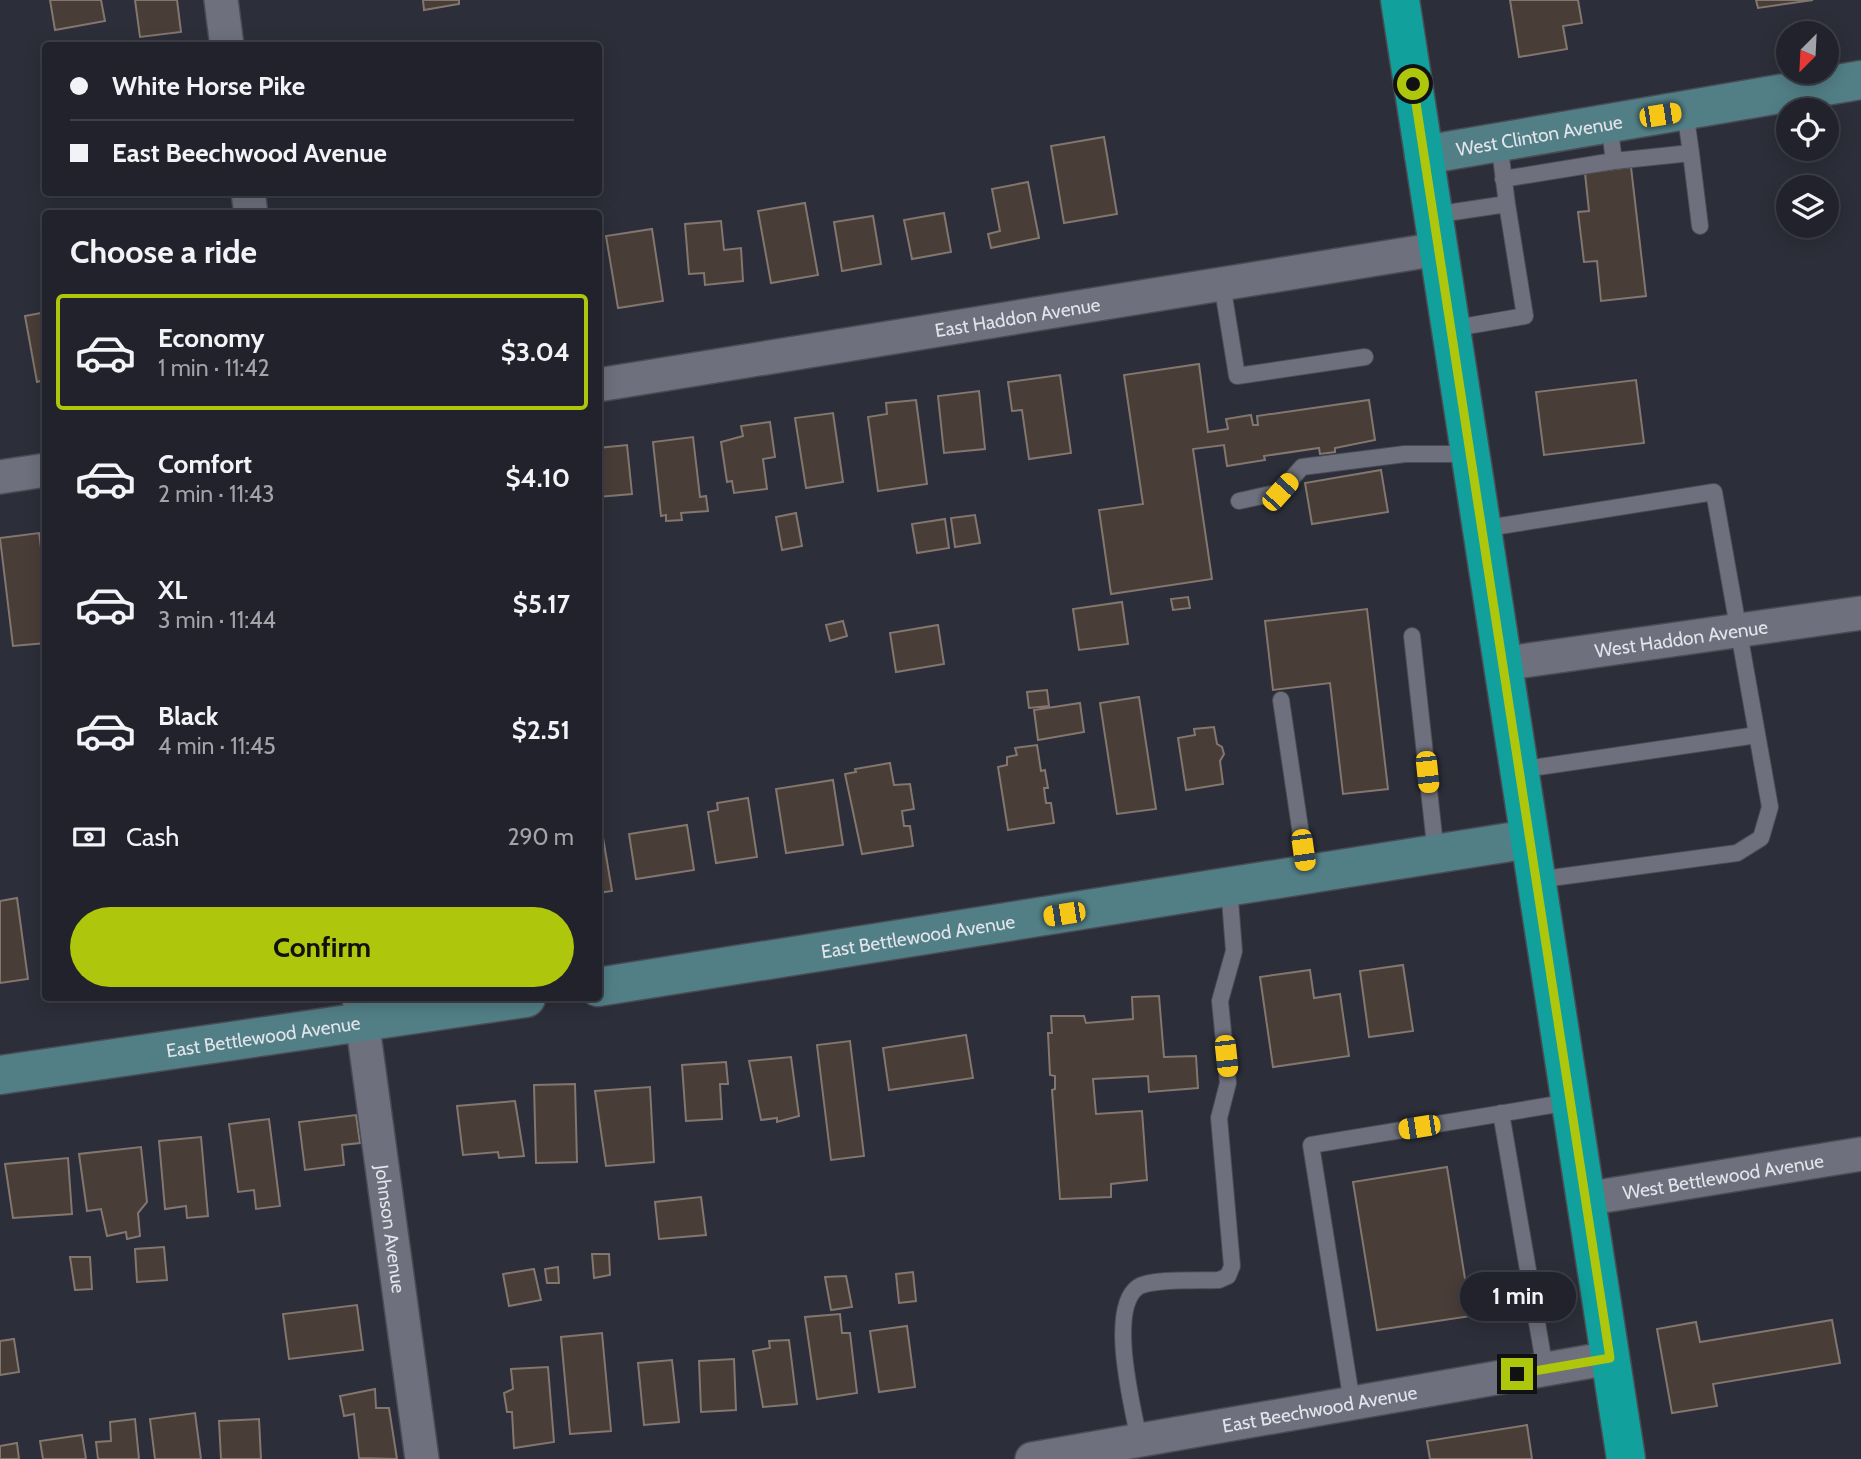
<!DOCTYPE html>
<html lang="en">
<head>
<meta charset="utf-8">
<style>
	:root { --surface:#21222b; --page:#292a33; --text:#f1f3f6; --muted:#a2a4a9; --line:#3e3f47; --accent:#aec60b }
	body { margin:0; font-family:Cabin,sans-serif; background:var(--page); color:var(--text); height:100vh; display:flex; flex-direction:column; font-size:26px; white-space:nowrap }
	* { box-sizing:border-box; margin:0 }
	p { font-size:23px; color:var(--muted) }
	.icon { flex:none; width:38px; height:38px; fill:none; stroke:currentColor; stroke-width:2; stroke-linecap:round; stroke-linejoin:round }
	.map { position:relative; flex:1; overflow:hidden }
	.details { position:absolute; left:42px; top:210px; width:560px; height:791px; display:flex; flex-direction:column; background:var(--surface); border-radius:7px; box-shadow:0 4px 18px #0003,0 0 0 2px var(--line) }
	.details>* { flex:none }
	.hud { position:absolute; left:42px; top:42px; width:560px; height:154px; border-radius:7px; box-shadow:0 4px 18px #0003,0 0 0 2px var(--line); display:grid; align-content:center; height:154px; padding:0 28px; background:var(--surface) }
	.needle { width:46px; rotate:204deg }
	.controls { position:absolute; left:1776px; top:21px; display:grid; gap:14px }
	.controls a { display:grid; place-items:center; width:63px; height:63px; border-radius:50%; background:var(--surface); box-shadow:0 4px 18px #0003,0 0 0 2px var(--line); font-size:35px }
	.end { position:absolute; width:32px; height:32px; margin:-16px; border:9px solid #aec60b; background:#111; box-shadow:0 0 0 4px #111 }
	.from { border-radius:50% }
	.bubble { position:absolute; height:49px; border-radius:24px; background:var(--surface); box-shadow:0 4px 18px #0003,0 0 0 2px var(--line); font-size:23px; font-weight:700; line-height:49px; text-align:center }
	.car { position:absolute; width:21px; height:42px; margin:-21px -10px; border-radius:9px; box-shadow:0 0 5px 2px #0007; background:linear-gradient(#f5c518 24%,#345 0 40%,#f5c518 0 76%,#345 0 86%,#f5c518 0) }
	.hud b { display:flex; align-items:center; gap:24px; height:66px; font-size:26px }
	.hud b+b { border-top:2px solid var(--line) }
	.hud i { width:18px; height:18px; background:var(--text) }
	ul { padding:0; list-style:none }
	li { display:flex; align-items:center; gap:21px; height:116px; margin:0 14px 10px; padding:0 14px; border:4px solid transparent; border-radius:7px }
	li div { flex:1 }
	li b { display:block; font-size:26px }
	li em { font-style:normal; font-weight:700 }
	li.active { border-color:var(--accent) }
	li>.icon { width:63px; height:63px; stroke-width:1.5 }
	h2 { padding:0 28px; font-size:32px; line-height:84px }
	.pay { display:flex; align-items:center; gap:18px; height:77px; padding:0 28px; font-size:26px }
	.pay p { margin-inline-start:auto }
	.cta { display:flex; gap:14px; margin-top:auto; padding:14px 28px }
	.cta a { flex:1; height:80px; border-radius:42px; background:var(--accent); color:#111; font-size:28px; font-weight:700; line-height:80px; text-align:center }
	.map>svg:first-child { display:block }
</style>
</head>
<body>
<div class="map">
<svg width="1861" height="1459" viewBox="0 0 1861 1459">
	<rect width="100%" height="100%" fill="#2c2e39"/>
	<!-- building -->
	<path fill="#493d38" stroke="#83766f" stroke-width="2" d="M50,0H101L105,21L55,30Z
		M135,0H177L181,32L140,37Z
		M423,0H459V4L424,10Z
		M1510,0H1578L1582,23L1563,26L1567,49L1519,57Z
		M1756,0H1813L1758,8Z
		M1104,137L1117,214L1064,223L1051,146Z
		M1631,167L1646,296L1601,301L1597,261L1584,262L1578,212L1589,211L1585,173Z
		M1028,182L1039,238L991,248L988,234L1000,231L992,189Z
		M805,203L818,275L771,283L758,211Z
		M944,213L951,252L912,259L904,220Z
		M873,216L881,264L842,271L834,222Z
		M721,221L724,250L741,248L743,281L705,285L704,273L689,274L685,224Z
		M652,229L663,301L618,308L606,236Z
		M46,312V389L44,380L37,382L25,316Z
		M1199,364L1208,432L1228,429L1226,419L1251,415L1253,425H1258L1257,416L1369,400L1375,440L1335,448V452L1320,454L1319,448L1264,456L1265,460L1227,466L1224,445L1193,449L1212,579L1111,594L1099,510L1143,504L1124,375Z
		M1060,375L1071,453L1029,459L1022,410L1012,411L1008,382Z
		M1636,380L1644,443L1544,455L1536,392Z
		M979,391L985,449L944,453L938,396Z
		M916,400L927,484L878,491L868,417L887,414L886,403Z
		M833,413L843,482L806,488L795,418Z
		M770,422L775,457L763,459L767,489L734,493L732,481L727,482L721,442L743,436L741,426Z
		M693,437L700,497L706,496L708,511L681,513L682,520L666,521V515L661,516L653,442Z
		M627,445L632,494L598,497V448Z
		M1381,470L1388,512L1312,524L1305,483Z
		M796,513L802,546L782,550L776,517Z
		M975,515L980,543L955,547L951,518Z
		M945,519L949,548L917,553L912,524Z
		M39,533L46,584V643L13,646L0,538Z
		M1188,597L1190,608L1173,610L1171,599Z
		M1122,602L1128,644L1079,650L1073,609Z
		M1367,609L1388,789L1343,794L1330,683L1273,690L1265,621Z
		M843,621L847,636L830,641L826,625Z
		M938,625L944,664L896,672L890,633Z
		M1047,690L1049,706L1029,708L1027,692Z
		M1139,697L1156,809L1117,814L1100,703Z
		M1080,703L1084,732L1038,740L1034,710Z
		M1214,727L1217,744L1222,747L1224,754L1220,761L1223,784L1186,790L1178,738L1195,735L1194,729Z
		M1037,745L1041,771L1045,770L1048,788H1044L1046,803H1051L1054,823L1008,830L998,767L1007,765V757L1017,755L1015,748Z
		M890,763L894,785L910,784L914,809L902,811L904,826H910L913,846L862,854L845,774L856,772L855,769Z
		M833,780L843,845L786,853L776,789Z
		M748,798L757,857L716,863L708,812L718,810L717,803Z
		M598,808L612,891L598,893Z
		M687,825L694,870L636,879L629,834Z
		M17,898L28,979L0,983V901Z
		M1403,965L1413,1031L1369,1037L1360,971Z
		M1310,970L1314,998L1340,994L1349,1056L1273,1067L1260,977Z
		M1159,996L1164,1057L1196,1056L1198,1088L1149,1092L1148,1076L1093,1079L1096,1114L1142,1111L1147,1180L1111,1184V1197L1060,1199L1052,1090L1055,1089V1076L1050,1075L1048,1033H1052L1051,1016H1084L1086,1023L1133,1019L1132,997Z
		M966,1035L973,1078L889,1090L883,1048Z
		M850,1041L864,1156L831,1160L817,1045Z
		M791,1057L799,1116L777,1122V1118L761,1120L749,1061Z
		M726,1062L728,1084H720L722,1119L686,1121L682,1065Z
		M575,1084L577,1162L536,1163L534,1085Z
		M650,1087L654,1162L606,1166L595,1091Z
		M515,1101L524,1156L499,1158L498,1152L463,1155L457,1106Z
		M356,1115L360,1143L342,1145L344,1165L305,1170L299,1122Z
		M269,1119L280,1206L256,1209L254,1190L238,1192L229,1124Z
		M201,1137L208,1216L187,1218L186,1206L165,1209L159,1141Z
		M141,1147L147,1202L138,1213L140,1236L127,1239L126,1232L107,1236L101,1209L87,1211L79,1154Z
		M68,1158L72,1214L13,1218L5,1164Z
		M1447,1167L1471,1316L1377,1330L1353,1182Z
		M701,1197L706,1235L659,1239L655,1202Z
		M164,1247L167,1280L137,1282L135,1249Z
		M592,1254H609L610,1275L594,1278Z
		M70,1257H90L92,1289L75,1290Z
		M558,1267L559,1283H547L545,1269Z
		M534,1269L541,1300L509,1306L503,1274Z
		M913,1272L916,1301L899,1303L896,1274Z
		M846,1276L852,1307L831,1310L825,1277Z
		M357,1305L363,1350L289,1359L283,1314Z
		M840,1314L842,1333H850L857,1393L817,1399L805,1317Z
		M1832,1320L1840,1363L1713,1384L1717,1406L1672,1413L1657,1329L1696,1322L1700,1342Z
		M907,1326L915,1387L879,1392L870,1331Z
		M602,1333L611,1431L570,1434L561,1337Z
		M14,1339L19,1372L0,1375V1341Z
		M789,1340L797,1404L763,1407L753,1351L770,1348L769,1341Z
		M734,1359L736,1410L701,1412L699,1361Z
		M672,1360L679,1422L644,1425L638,1363Z
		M548,1367L554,1442L514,1448L512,1412H507L504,1393L513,1389L511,1369Z
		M375,1389L376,1408H389L397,1459L359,1458L354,1414L344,1416L340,1396Z
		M195,1413L201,1459H155L150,1419Z
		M135,1419L139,1459H98L96,1442L111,1441L110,1422Z
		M259,1419L261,1459H221L219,1421Z
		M1527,1425L1532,1459H1430L1427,1441Z
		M82,1435L86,1459H43L40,1441Z
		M17,1443L19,1459H0V1446Z"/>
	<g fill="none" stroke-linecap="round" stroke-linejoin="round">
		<defs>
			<path id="lane" d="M1685,111L1691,153
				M1499,142L1507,204
				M1614,161L1691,153L1700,226
				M1503,179L1614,161L1609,123
				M1433,215L1507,204L1525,316L1450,329
				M1222,284L1237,376L1365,357
				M1239,501L1280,492L1302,467L1405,454H1470
				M1481,529L1714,492L1770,807L1761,838L1737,853L1536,880
				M1412,636L1436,854
				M1281,700L1307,875
				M1518,770L1757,735
				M1501,1113L1545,1369
				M1352,1403L1311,1145L1570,1102
				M1139,1440C1133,1408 1107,1309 1138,1287C1153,1278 1201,1281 1219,1280L1228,1276L1232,1266L1219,1118L1228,1083L1220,1001L1234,951L1229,887"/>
			<g id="street">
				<path d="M221,0L227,46"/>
				<path d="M248,192L251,214"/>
				<path id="s1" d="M598,385L1438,249"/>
				<path d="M0,477L46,470"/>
				<path id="s2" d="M1501,664L1861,613"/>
				<path id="s3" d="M359,998L422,1459"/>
				<path id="s4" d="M1585,1199L1861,1154"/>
				<path id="s5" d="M1032,1459L1610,1358"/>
			</g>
			<g id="secondary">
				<path id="s6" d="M1424,155L1861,80"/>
				<path id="s7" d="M598,987L1529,839"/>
				<path id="s8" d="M0,1075L526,998"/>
			</g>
			<path id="highway" d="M1400,0L1626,1459"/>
		</defs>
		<!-- lane casing -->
		<use href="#lane" stroke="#4a4c55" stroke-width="18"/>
		<!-- street casing -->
		<use href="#street" stroke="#4a4c55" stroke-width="36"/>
		<!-- secondary casing -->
		<use href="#secondary" stroke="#4a4c55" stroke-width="41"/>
		<!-- highway casing -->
		<use href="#highway" stroke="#4a4c55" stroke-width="41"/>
		<!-- lane -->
		<use href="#lane" stroke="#6e717d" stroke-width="16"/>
		<!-- street -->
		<use href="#street" stroke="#6e717d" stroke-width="33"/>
		<!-- secondary -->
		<use href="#secondary" stroke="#527f86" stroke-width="38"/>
		<!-- highway -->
		<use href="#highway" stroke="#11a09b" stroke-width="38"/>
	</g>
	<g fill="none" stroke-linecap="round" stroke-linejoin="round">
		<!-- route -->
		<path stroke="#aec60b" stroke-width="9" d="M1413,84L1610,1358L1517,1374"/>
	</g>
	<g text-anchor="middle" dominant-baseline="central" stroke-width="5" stroke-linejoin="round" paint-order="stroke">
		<!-- street labels -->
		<g font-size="19" fill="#e2e4eb" stroke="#2c2e39">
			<text stroke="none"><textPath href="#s6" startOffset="117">West Clinton Avenue</textPath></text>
			<text stroke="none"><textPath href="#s1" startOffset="425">East Haddon Avenue</textPath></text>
			<text stroke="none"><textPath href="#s2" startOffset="182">West Haddon Avenue</textPath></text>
			<text stroke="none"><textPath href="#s7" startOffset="324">East Bettlewood Avenue</textPath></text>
			<text stroke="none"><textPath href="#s8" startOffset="266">East Bettlewood Avenue</textPath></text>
			<text stroke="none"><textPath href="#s4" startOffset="140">West Bettlewood Avenue</textPath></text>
			<text stroke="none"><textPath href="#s3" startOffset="233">Johnson Avenue</textPath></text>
			<text stroke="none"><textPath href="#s5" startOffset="292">East Beechwood Avenue</textPath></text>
		</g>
	</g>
</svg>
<div class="controls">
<a><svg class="needle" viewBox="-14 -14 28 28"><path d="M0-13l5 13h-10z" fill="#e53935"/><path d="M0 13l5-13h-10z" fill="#a2a4a9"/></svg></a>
<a><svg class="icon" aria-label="locate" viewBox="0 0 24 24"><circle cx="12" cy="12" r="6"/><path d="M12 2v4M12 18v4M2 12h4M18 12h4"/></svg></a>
<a><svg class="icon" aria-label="layers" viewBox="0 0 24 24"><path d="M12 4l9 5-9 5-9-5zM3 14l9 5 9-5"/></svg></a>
</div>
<i class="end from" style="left:1413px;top:84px"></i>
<i class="end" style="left:1517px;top:1374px"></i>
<div class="bubble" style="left:1460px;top:1272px;width:116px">1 min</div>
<i class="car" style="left:1660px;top:115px;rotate:81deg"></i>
<i class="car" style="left:1280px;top:492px;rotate:42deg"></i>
<i class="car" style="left:1427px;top:772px;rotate:174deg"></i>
<i class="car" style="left:1303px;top:850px;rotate:172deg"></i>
<i class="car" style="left:1064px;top:914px;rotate:261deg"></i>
<i class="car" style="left:1226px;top:1056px;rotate:174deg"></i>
<i class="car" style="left:1419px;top:1127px;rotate:261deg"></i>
<div class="hud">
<b><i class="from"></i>White Horse Pike</b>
<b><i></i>East Beechwood Avenue</b>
</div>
<section class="details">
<h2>Choose a ride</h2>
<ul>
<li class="active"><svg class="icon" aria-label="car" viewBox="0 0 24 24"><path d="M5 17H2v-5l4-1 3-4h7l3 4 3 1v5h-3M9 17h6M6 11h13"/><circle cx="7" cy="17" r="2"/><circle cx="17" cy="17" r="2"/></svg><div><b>Economy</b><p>1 min · 11:42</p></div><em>$3.04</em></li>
<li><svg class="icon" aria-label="car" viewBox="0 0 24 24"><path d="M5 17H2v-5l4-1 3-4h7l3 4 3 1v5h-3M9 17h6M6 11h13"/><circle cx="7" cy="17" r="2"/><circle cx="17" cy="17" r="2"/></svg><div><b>Comfort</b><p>2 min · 11:43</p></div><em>$4.10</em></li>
<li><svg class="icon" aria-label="car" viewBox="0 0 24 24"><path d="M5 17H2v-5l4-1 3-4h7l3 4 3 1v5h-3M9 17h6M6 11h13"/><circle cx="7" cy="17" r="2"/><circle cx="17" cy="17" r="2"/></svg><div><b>XL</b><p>3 min · 11:44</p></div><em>$5.17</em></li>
<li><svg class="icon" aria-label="car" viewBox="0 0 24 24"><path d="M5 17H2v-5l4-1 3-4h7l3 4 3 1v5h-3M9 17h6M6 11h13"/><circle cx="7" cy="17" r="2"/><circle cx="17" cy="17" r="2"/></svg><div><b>Black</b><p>4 min · 11:45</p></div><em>$2.51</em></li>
</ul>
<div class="pay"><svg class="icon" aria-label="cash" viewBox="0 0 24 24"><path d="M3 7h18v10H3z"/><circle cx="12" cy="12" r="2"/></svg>Cash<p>290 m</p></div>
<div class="cta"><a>Confirm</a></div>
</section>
</div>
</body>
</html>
